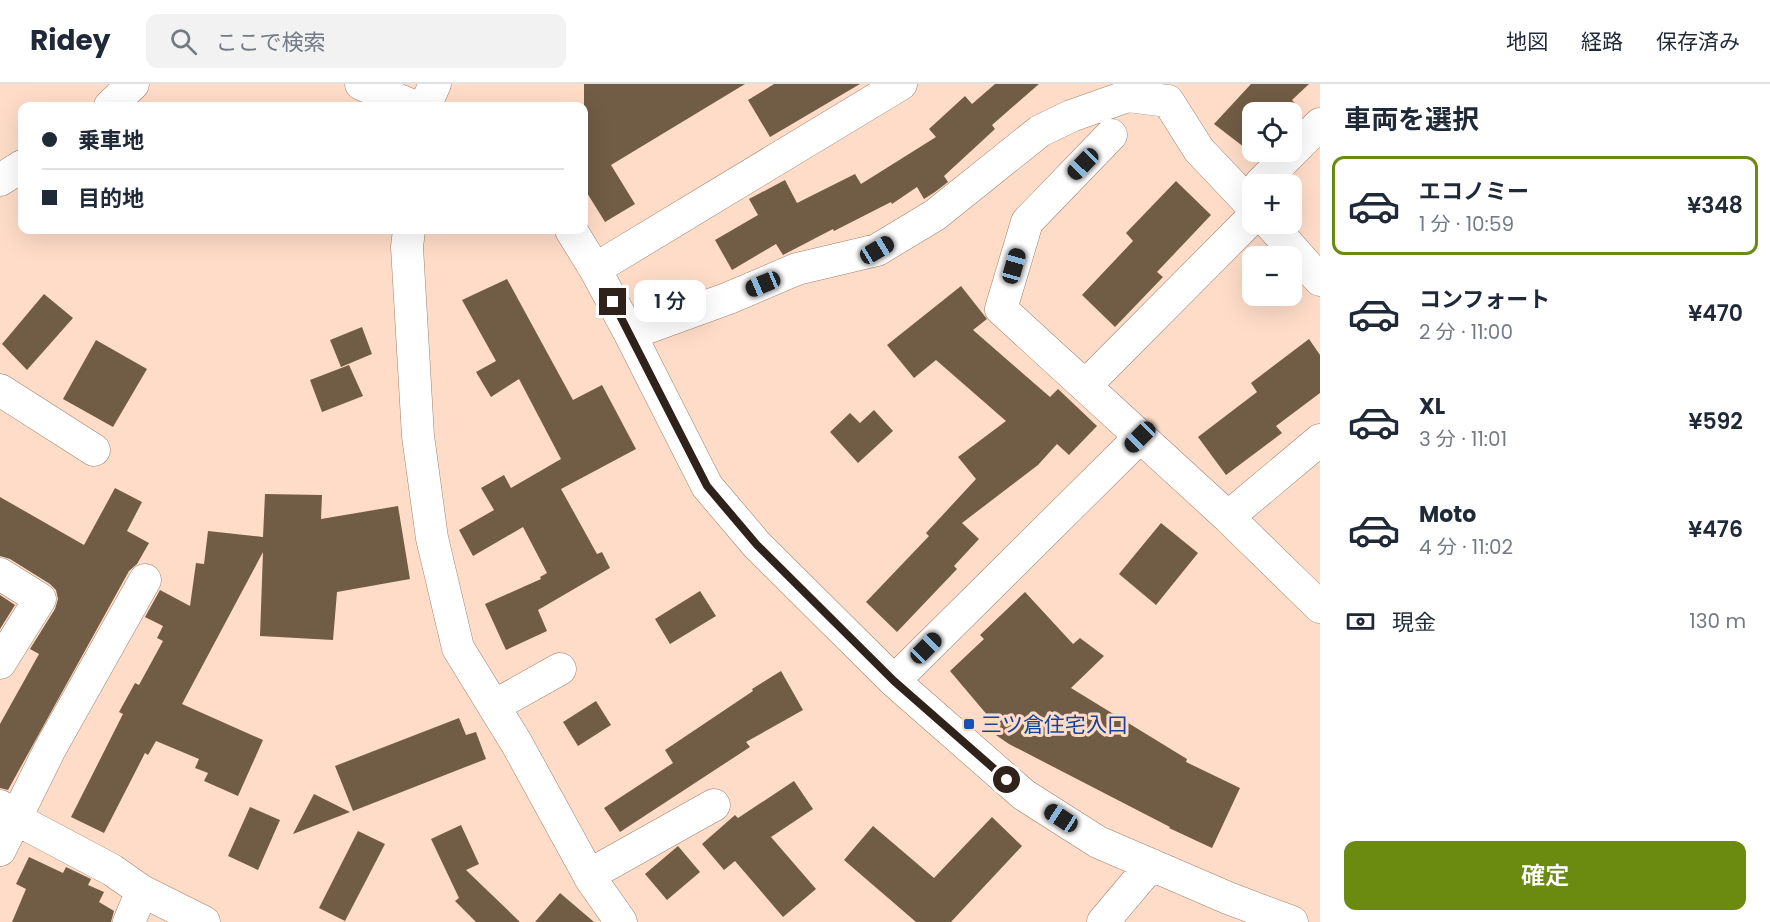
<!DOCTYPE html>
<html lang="ja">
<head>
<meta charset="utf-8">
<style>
	:root { --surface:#fff; --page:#f2f2f3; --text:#1f2937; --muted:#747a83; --line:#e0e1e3; --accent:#6a8b10 }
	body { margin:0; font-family:Poppins,"Noto Sans JP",sans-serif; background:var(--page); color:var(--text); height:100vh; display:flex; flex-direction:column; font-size:22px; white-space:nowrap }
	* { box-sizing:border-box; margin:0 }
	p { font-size:20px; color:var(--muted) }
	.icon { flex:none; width:33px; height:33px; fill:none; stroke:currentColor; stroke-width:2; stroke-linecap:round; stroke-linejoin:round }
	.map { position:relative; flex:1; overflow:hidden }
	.details { display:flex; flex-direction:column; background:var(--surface); width:450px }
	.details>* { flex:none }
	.hud { position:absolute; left:18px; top:18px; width:570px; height:132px; border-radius:12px; box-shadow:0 6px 24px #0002; display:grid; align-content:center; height:132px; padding:0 24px; background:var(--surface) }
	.tools { position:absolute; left:1242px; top:18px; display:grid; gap:12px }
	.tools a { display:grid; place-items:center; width:60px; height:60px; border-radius:12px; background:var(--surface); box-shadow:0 6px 24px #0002; font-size:30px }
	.end { position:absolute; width:27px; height:27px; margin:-14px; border:8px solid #2e221b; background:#fff; box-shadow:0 0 0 3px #fff }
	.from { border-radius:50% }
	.bubble { position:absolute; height:42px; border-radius:12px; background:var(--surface); box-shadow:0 6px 24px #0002; font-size:20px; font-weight:600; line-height:42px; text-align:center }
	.car { position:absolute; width:18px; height:36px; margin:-18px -9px; border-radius:8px; box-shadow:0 0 4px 2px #0007; background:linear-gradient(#222 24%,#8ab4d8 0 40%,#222 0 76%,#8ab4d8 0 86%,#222 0) }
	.hud b { display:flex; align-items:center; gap:21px; height:57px; font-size:22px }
	.hud b+b { border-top:2px solid var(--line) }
	.hud i { width:15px; height:15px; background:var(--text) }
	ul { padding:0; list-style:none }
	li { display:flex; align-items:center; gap:18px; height:99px; margin:0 12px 9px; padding:0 12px; border:3px solid transparent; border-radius:12px }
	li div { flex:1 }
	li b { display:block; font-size:22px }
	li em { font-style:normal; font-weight:600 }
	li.active { border-color:var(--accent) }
	li>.icon { width:54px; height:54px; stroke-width:1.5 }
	h2 { padding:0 24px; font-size:27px; line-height:72px }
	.pay { display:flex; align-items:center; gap:15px; height:66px; padding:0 24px; font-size:22px }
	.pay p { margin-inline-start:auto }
	.action { display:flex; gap:12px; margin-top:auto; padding:12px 24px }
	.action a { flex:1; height:69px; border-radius:12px; background:var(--accent); color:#fff; font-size:24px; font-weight:600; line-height:69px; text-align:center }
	header { display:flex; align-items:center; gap:36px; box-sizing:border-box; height:84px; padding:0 30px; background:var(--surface); border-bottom:2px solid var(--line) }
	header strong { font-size:28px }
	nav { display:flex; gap:33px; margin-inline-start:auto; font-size:21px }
	.search { width:420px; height:54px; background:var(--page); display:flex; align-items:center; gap:15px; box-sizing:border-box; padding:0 21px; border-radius:12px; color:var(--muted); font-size:22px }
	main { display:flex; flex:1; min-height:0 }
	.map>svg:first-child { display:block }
</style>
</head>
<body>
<header>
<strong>Ridey</strong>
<div class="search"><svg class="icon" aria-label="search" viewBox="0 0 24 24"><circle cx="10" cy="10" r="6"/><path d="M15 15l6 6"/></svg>ここで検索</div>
<nav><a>地図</a><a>経路</a><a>保存済み</a></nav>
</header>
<main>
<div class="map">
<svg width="1320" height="838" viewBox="0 0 1320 838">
	<rect width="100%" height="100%" fill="#fedcc8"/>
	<!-- building -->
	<path fill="#715c45" d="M584,0H745L611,81L635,120L605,138L584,104Z
		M774,0H860L770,53L748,16Z
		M995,0H1039L992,41L995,45L944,92L948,98L935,108L924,115L917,103L892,120L891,118L834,147L833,145L783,171L776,160L732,186L715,156L758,131L749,115L785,96L797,119L855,90L861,100L936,53L929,45L965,12L972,20Z
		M1251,0H1309L1292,16L1300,25L1292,33V28H1252V68H1256L1253,70L1214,40Z
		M1176,97L1211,131L1157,188L1163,193L1115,243L1082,211L1133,157L1126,149Z
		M507,195L573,316L602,301L636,365L561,405L597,470L602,468L610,484L538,526L547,547L506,566L485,520L541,495L540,493L547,489L523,443L473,472L459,446L494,426L481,404L504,391L511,404L561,375L519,295L491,313L476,288L496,277L462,216Z
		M961,202L987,235L973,246L1050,313L1058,305L1097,342L1069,371L1057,360L1038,381L962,439L979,455L954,482L957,485L897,548L866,518L929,452L926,449L976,395L958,373L1006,337L936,276L914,294L887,261Z
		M44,210L73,234L27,286L2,260Z
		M362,243L372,270L341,283L330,256Z
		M1309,255L1320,271V309L1276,342L1282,349L1226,391L1198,353L1257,308L1251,299Z
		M96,256L147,285L113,343L63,315Z
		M349,281L363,312L322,328L310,296Z
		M874,326L893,347L858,379L830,348L850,329L860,339Z
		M115,404L142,418L127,447L149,459L137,480L129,487L8,706L0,704V640L39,570L30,565L55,525L58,515L56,506L50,500L10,475L0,472V413L84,461Z
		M265,410L322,411L321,435L398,422L410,495L337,508L333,556L260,552L263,468L182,620L263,656L238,712L204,697L208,689L195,684L199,675L156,657L148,671L145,669L104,749L71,733L123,630L119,628L135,599L139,601L163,557L157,554L163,542L145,533L160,506L190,522L196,479L204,480L208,447L263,453Z
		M1161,439L1198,469L1156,521L1119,490Z
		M700,507L716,532L670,560L655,535Z
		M1025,508L1073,560L1080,554L1104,572L1071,604L1187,675L1186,678L1240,704L1212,764L1169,744L1170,743L1009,660L987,645L994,639L950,587L984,555L980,551Z
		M0,511L15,521L0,545Z
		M781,587L803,626L746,658L750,663L620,748L604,724L673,679L665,666L753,607L752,605Z
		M596,617L611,641L578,662L563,638Z
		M459,634L466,651L476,648L486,675L353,727L335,682Z
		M794,697L813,725L771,753L816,805L783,833L735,777L724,786L702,760L735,731L738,734Z
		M314,710L350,728L293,750Z
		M250,723L280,736L258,786L228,772Z
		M992,733L1022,762L951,838H916L844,776L873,742L934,794Z
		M461,741L479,780L466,786L520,838H476L455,817L459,814L431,755Z
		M358,747L385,760L345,837L319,824Z
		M678,762L700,788L667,816L645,790Z
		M29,773L63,789L66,783L91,795L88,801L104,808L99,818L114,827L111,838H12L26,805L16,800Z
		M560,809L594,838H535Z"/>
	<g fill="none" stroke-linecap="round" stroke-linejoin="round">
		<defs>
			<path id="minor" d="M361,0L413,22
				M110,22L133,0
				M425,22L435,0
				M1111,51L1027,138L1001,225L1228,433L1320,523
				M0,96L22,82
				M1260,100L1320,40
				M1270,140L1320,196
				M409,146L407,163L418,352L432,454L458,564L517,660L591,795L621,838
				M571,146L595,185L630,250L707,402L757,461L894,597L1024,711L1098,758L1228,814L1292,838
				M595,185L901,0
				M630,250L729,214L797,185L877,166L935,131L1040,47L1071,32L1128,12L1168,17L1199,66L1252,122
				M1085,302L1252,134
				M0,306L94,366
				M1228,433L1320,356
				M0,490L40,515L0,579
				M894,597L1140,353
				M494,622L560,585
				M0,722L14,734L112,786L142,807L204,838
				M0,766L50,665L145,496
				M589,791L714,721
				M129,838L142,807
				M1103,838L1151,781"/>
		</defs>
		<!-- minor casing -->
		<use href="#minor" stroke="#a0816f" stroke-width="33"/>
		<!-- minor -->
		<use href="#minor" stroke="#fff" stroke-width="32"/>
	</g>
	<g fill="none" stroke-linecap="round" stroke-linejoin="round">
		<!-- route -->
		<path stroke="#2e221b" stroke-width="8" d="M613,218L707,402L757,461L894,597L1007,696"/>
	</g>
	<!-- markers -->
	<rect fill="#1a4fb4" stroke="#fedcc8" stroke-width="2" x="963" y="634" width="12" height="12" rx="3"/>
	<g text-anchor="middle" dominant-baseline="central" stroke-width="6" stroke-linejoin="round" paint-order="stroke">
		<!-- transit labels -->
		<g font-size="21" fill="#164399" stroke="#fedcc8" text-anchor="start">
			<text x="981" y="640">三ツ倉住宅入口</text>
		</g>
	</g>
</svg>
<div class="tools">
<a><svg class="icon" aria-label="locate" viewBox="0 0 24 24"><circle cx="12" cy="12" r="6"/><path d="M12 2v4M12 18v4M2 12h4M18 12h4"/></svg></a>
<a>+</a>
<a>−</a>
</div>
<i class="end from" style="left:1007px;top:696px"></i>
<i class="end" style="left:613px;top:218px"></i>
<div class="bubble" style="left:634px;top:196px;width:72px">1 分</div>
<i class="car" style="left:1083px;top:80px;rotate:224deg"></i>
<i class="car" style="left:877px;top:166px;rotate:59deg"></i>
<i class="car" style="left:1014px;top:182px;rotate:16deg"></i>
<i class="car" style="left:763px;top:200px;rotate:247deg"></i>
<i class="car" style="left:1140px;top:353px;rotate:225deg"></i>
<i class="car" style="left:926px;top:564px;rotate:45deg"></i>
<i class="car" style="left:1061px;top:734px;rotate:303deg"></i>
<div class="hud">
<b><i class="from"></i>乗車地</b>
<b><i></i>目的地</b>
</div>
</div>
<section class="details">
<h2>車両を選択</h2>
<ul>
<li class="active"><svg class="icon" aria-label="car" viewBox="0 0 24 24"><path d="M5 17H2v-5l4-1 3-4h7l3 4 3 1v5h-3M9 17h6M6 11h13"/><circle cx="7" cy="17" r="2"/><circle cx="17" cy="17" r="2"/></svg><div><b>エコノミー</b><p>1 分 · 10:59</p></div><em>¥348</em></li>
<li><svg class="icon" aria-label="car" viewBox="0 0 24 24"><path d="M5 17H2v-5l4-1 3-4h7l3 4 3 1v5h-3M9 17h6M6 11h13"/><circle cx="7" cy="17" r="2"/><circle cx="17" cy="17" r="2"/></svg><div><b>コンフォート</b><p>2 分 · 11:00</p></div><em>¥470</em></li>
<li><svg class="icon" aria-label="car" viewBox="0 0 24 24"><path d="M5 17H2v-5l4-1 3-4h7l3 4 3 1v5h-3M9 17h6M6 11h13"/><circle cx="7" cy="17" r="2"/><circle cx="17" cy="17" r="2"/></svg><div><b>XL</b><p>3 分 · 11:01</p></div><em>¥592</em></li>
<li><svg class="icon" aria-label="car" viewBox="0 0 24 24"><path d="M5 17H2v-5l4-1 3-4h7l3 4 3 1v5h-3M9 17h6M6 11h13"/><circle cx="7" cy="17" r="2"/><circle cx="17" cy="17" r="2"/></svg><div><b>Moto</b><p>4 分 · 11:02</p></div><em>¥476</em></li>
</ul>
<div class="pay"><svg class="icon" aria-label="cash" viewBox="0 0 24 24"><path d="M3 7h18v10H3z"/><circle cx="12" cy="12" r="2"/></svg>現金<p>130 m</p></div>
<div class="action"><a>確定</a></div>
</section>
</main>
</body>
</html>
